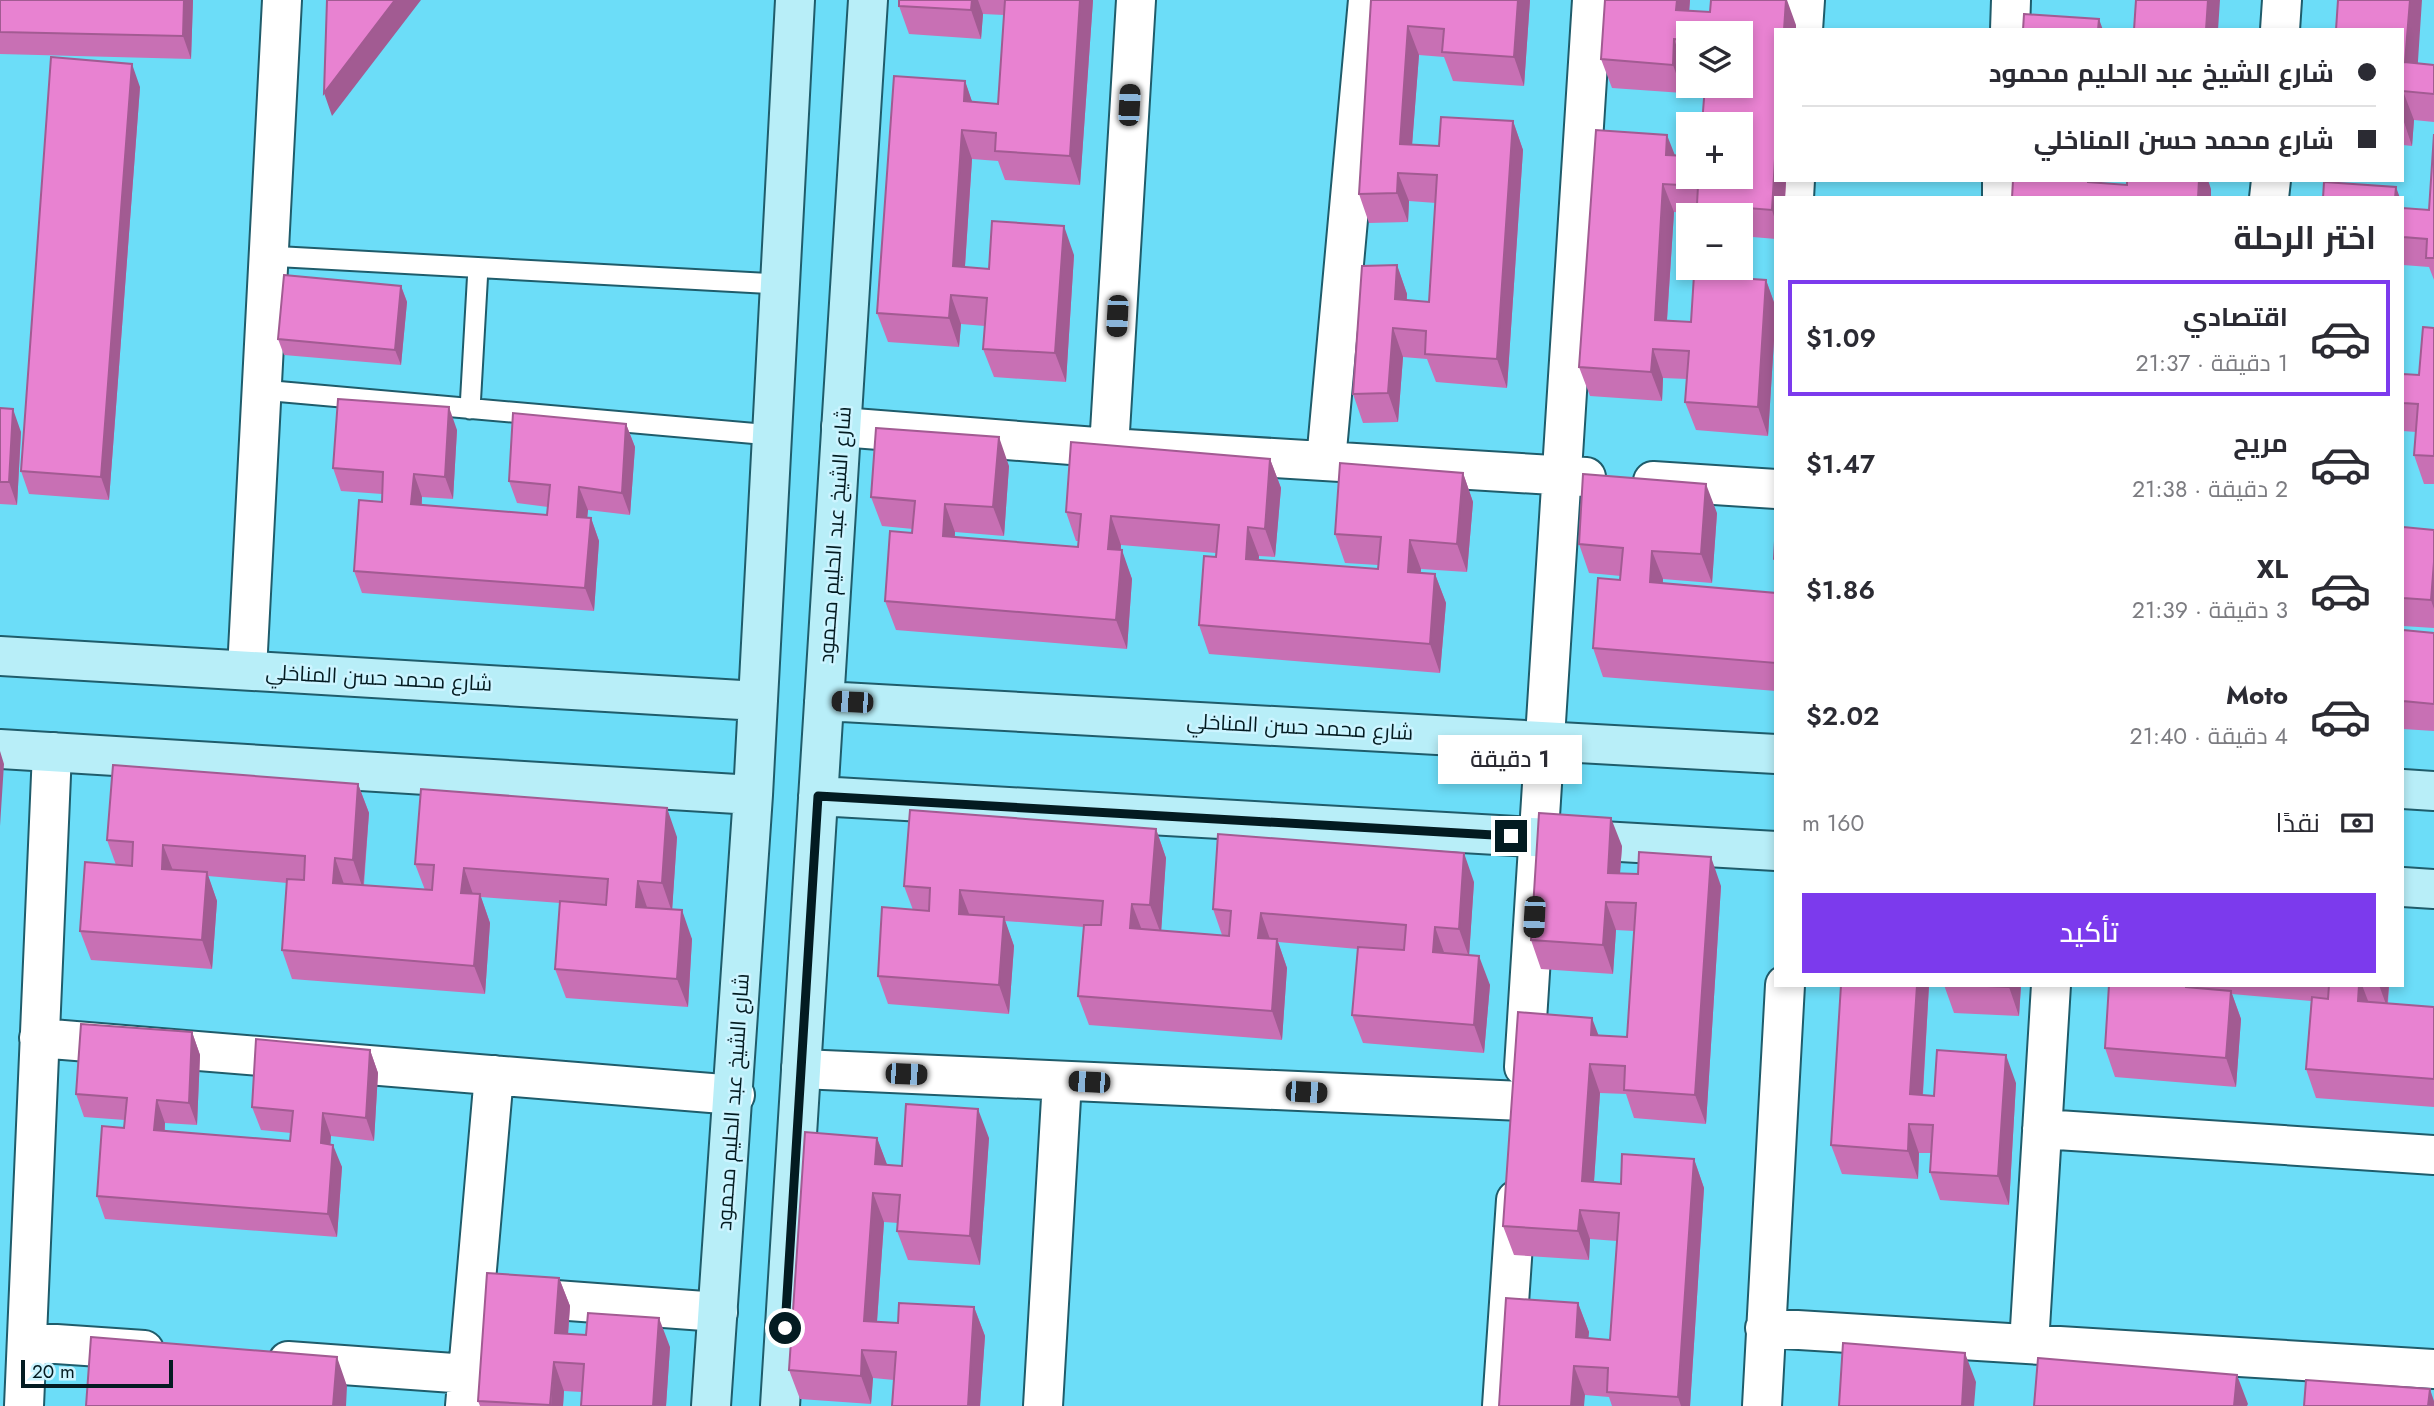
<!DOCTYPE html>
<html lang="ar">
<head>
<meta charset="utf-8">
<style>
	:root { --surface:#fff; --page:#f2f2f3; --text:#2b2b33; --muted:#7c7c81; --line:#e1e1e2; --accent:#7c3aed }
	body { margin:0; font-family:Jost,Cairo,sans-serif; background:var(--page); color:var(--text); direction:rtl; height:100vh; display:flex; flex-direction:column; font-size:26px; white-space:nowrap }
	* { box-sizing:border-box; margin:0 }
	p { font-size:23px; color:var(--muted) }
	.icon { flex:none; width:38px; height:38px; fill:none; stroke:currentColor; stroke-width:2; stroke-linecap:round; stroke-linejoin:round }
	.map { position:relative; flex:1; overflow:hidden; direction:ltr }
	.sheet { position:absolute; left:1774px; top:196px; width:630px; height:791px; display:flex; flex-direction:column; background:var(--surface); border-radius:0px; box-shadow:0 4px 10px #0003; direction:rtl }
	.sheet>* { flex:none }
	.top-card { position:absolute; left:1774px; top:28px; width:630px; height:154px; border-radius:0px; box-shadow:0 4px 10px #0003; direction:rtl; display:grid; align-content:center; height:154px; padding:0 28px; background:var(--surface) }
	.buttons { position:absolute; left:1676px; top:21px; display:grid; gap:14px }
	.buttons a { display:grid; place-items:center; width:77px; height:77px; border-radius:0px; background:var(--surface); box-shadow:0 4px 10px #0003; font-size:35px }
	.scale { position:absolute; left:21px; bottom:18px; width:152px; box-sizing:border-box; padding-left:7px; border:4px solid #031b21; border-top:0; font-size:19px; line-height:24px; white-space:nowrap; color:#031b21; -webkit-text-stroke:5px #ccf4ff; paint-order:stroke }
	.end { position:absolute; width:32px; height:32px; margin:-16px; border:9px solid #031b21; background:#fff; box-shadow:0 0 0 4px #fff }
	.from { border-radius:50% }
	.bubble { position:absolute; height:49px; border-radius:0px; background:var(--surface); box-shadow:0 4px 10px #0003; font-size:23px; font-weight:600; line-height:49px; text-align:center; direction:rtl }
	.car { position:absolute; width:21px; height:42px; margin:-21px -10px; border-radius:9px; box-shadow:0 0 5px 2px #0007; background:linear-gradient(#222 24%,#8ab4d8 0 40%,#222 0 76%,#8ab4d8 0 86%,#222 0) }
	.top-card b { display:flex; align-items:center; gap:24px; height:66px; font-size:26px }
	.top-card b+b { border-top:2px solid var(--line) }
	.top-card i { width:18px; height:18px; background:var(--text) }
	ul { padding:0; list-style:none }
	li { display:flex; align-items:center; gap:21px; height:116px; margin:0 14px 10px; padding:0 14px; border:4px solid transparent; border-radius:0px }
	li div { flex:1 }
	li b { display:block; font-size:26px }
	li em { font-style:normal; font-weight:600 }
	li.on { border-color:var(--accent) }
	li>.icon { width:63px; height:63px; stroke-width:1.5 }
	h2 { padding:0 28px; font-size:32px; line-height:84px }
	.pay { display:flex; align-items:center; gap:18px; height:77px; padding:0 28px; font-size:26px }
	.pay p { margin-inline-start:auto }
	.cta { display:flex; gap:14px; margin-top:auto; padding:14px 28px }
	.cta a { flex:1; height:80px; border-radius:0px; background:var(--accent); color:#fff; font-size:28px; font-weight:600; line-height:80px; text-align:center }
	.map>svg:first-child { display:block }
</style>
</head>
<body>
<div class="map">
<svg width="2434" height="1406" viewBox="0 0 2434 1406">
	<rect width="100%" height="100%" fill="#6cddf8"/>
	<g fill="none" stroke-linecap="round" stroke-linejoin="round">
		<defs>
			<path id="lane" d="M268,256L779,284
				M262,390L771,435
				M470,409L478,268"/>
			<path id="street" d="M1803,30L1805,0
				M2010,30L2011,0
				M2280,30L2282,0
				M1794,198L1795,180
				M2002,198V180
				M2269,198L2271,180
				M841,427L1109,448L1586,477
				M1109,448L1136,0
				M1326,461L1368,0
				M1653,481L1776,489
				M247,670L282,0
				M39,1038L735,1095
				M1524,1067L1592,0
				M801,1069L1522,1101
				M2042,1129L2434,1155
				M515,1297L718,1312
				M1765,1328L2434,1369
				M27,1342L144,1350
				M2029,1344L2051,985
				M288,1361L467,1374
				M24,1406L52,752
				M465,1406L494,1075
				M1043,1406L1062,1081
				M1502,1406L1516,1200
				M1762,1406L1785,985"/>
			<path id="secondary" d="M0,656L758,701
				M824,701L1776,754
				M0,749L753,795
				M2403,789L2434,791
				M818,796L1776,851
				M2403,887L2434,889
				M711,1406L753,795L795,0
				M780,1406L868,0"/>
		</defs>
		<!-- lane casing -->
		<use href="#lane" stroke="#1f5c6b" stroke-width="23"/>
		<!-- street casing -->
		<use href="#street" stroke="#1f5c6b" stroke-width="42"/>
		<!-- secondary casing -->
		<use href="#secondary" stroke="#1f5c6b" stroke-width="42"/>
		<!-- lane -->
		<use href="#lane" stroke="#fff" stroke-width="19"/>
		<!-- street -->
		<use href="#street" stroke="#fff" stroke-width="38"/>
		<!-- secondary -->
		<use href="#secondary" stroke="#b8eef8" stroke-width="38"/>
	</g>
	<!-- wall -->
	<path fill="#c870b4" d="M0,0H193L191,59L0,54Z
		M899,0H1093L1080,185L1005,180L998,161L972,159L965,267L989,269L1074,255L1066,382L994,377L983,349L985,326L961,324L959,347L888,342L877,313L965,81L972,102L998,104L1004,15L983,14L981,39L909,34L899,6Z
		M1371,0H1530L1524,86L1453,81L1444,57L1419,55L1412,144L1439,146L1513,121L1523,150L1507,388L1436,382L1427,359L1403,357L1398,422L1363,423L1353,394L1397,265L1407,294V300L1429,302L1436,203L1409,201L1408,222L1369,223L1359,194Z
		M1605,0H1690L1689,11L1796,25L1785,198H1776V239L1741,236V215H1701V214L1674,212L1667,321L1691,322L1766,280L1776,308L1768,436L1696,430L1685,402L1687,379L1663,378L1662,401L1590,396L1579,367L1675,156L1741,177V33H1689V68L1684,67L1683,93L1612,88L1601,59Z
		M2403,30L2418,63L2434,65V122L2414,120L2412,146L2403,145Z
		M140,87L109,500L29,494L21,471Z
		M2434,134V280L2429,267L2403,265V272V207V208L2429,210Z
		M401,286L407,302L401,365L284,355L278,339Z
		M2434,328V484H2424L2414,455L2416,432L2403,431V374L2419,375Z
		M0,408L21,432L17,505L0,504Z
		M626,424L635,447L630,515L588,510L587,518H591L599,541L594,611L362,593L354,571L382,502V494L341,491L333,468L457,430L453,499L422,497V505L547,515L548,507L517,503L509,481Z
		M1270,459L1281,488L1275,557L1259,556V560L1378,569V565L1345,563L1335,534L1463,473L1473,502L1467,572L1421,569V573L1435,574L1446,603L1440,673L1209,654L1199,625L1216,553L1121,545V550L1132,579L1127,649L896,630L885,601L912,533L913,529L882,526L871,497L1009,466L1004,536L955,532V537L1078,547L1079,541H1076L1066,512Z
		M1717,513L1712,583L1663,579V583L1776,593V691L1603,677L1593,648L1620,580L1621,576L1589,573L1579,544Z
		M2403,527L2434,530V628L2403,626Z
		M2403,630L2434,633V731L2403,729Z
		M358,784L369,813L364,885L425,890L415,864L677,837L672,910L692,939L688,1007L566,998L555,969L560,903L481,897L490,923L485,994L292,979L282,950L287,883L208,876L217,901L212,969L91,960L80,931L116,865L107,840Z
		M1156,829L1166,858L1161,931L1222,935L1213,909L1474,882L1469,955L1490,985L1484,1053L1363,1043L1352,1015L1358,949L1278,942L1287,968L1282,1040L1089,1025L1078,996L1084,927L1005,921L1014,946L1009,1014L888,1004L878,976L913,910L904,886Z
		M1622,846L1620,873L1721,886L1706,1124L1634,1118L1626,1094L1600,1093L1594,1182L1621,1184L1694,1159L1704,1188L1690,1406H1612L1609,1397L1585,1395L1499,1406L1578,1303L1589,1332L1588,1338L1610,1340L1617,1241L1590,1239L1589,1260L1514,1255L1503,1226L1598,1035L1627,1037L1634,931L1616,930L1613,974L1541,969L1531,940Z
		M1929,985L1923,1095L1934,1096L2016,1083L2009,1205L1940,1200L1930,1172L1931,1153H1919L1918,1179L1842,1174L1831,1145Z
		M1944,985H2021L2019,1016L1954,1013Z
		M2109,985H2389L2388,1003L2434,1007V1107L2316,1098L2306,1069L2311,1001L2232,994L2241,1019L2236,1087L2115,1077L2105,1048Z
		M192,1032L200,1055L197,1125L165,1123V1131L290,1141L291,1133L261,1130L252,1107L370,1050L378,1073L374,1141L331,1136L330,1144L342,1167L337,1237L105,1219L97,1196L124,1128L125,1120L84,1117L76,1094Z
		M877,1138L887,1165L902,1166L989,1138L980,1265L908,1260L897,1231L898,1223L884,1222L877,1322L898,1323L974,1307L985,1336L980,1406H892L894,1380L873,1378L871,1404L800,1399L789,1370Z
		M559,1278L570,1306L568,1334L670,1347L666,1406H581L582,1392L564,1391L563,1406H480L478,1401Z"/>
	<!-- shaded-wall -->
	<path fill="#a25b92" d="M184,0H193L191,59L183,36Z
		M395,0H421L332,116L324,93Z
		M972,0H978L983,14L981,39L971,10Z
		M1080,0H1093L1080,185L1070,156Z
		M1518,0H1530L1524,86L1514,57Z
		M1677,0H1690L1687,39L1676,10Z
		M1786,0H1787L1796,25V30H1784Z
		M2208,0H2220L2218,30H2206Z
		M2410,0H2422L2416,91L2405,62Z
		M2099,19L2103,30H2098Z
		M1408,26L1419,55L1410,172L1400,144Z
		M1674,39L1684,67L1683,93L1673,65Z
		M132,64L140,87L109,500L101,477Z
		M965,81L975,110L964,101Z
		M2403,91L2414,120L2412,146L2403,119Z
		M1513,121L1523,150L1507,388L1497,359Z
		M962,130L972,159L963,295L953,266Z
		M1667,135L1678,163L1666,155Z
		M1776,142V180H1786L1785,198H1776V223L1772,210Z
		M1398,173L1409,201L1408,222L1397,193Z
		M2088,180H2101L2100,198L2088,182Z
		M2199,180H2208L2211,189V198H2198Z
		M1663,184L1674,212L1665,349L1655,320Z
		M2396,187L2400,198H2395Z
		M1064,226L1074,255L1066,382L1055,353Z
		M1397,265L1407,294L1405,328L1395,299Z
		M1766,280L1776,308L1768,436L1758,407Z
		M401,286L407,302L401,365L395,350Z
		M951,295L961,324L959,347L949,318Z
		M1393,328L1403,357L1398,422L1388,393Z
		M1653,349L1663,378L1662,401L1651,372Z
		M449,407L457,430L453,499L445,477Z
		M13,409L21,432L17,505L9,482Z
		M626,424L635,447L630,515L622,493Z
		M999,437L1009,466L1004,536L993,507Z
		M1270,459L1281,488L1275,557L1265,529Z
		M1463,473L1473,502L1467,572L1457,544Z
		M414,474L422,497L420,527L411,504Z
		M1706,484L1717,513L1712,583L1701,554Z
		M579,487L588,510L585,540L577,517Z
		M945,504L955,532L953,565L943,536Z
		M1111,516L1121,545L1119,578L1108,549Z
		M591,518L599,541L594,611L585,588Z
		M1248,527L1259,556L1256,588L1246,559Z
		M1410,540L1421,569L1418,600L1408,572Z
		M1122,550L1132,579L1127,649L1116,620Z
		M1652,551L1663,579L1661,611L1650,582Z
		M2434,562V609L2431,600Z
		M1435,574L1446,603L1440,673L1430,644Z
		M0,751L4,764L0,826Z
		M358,784L369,813L363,889L353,860Z
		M667,808L677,837L672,912L662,883Z
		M1611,818L1622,846L1618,901L1608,873Z
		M1156,829L1166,858L1161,934L1150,905Z
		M163,845L174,873L162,869Z
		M1464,853L1474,882L1469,957L1459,929Z
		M1711,857L1721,886L1706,1124L1695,1095Z
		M335,858L345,887L333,883Z
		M464,868L474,897L461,893Z
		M207,872L217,901L212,969L202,940Z
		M638,881L648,910L636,907Z
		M960,890L971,919L959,914Z
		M480,894L490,923L485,994L474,966Z
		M1606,902L1616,930L1613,974L1603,945Z
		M1132,904L1143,933L1130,928Z
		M682,910L692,939L688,1007L677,979Z
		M1261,913L1271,942L1258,938Z
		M1004,917L1014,946L1009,1014L999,985Z
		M1435,927L1445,955L1433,952Z
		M1277,939L1287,968L1282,1040L1272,1011Z
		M1479,956L1490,985L1484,1053L1474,1025Z
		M1917,985H1929L1921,1123L1910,1094Z
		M2009,985H2021L2019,1016L2009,987Z
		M2359,985H2362L2370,1006L2358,1001Z
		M2379,985H2389L2387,1007Z
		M2231,991L2241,1019L2236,1087L2226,1058Z
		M1592,1018L1603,1047L1591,1035Z
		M192,1032L200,1055L197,1125L189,1103Z
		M370,1050L378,1073L374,1141L366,1118Z
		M2006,1055L2016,1083L2009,1205L1998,1176Z
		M1590,1064L1600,1093L1592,1210L1582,1181Z
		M157,1100L165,1123L163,1153L154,1130Z
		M978,1109L989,1138L980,1265L970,1236Z
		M323,1113L331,1136L329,1166L321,1143Z
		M1909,1124L1919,1153L1918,1179L1908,1151Z
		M877,1138L888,1167L875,1164Z
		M333,1145L342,1167L337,1237L328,1214Z
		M1694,1159L1704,1188L1690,1406H1681L1678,1397Z
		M873,1193L884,1222L875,1349L864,1321Z
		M1580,1210L1590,1239L1589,1260L1578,1231Z
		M559,1278L570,1306L566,1362L555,1333Z
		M1578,1303L1589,1332L1586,1366L1576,1337Z
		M974,1307L985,1336L980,1406H968Z
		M659,1318L670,1347L666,1406H653Z
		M862,1350L873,1378L871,1404L861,1376Z
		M1965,1353L1976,1382L1974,1406H1962Z
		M337,1357L347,1386L346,1406H333Z
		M554,1362L564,1391L563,1406H551Z
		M1574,1366L1585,1395L1584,1406H1571Z
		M2237,1375L2248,1404L2247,1406H2234Z
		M2430,1389L2434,1401V1406H2428Z"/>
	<!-- building -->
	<path fill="#e882d1" stroke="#a25b92" stroke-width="2" d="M0,0H184L183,36L0,32Z
		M327,0H395L324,93Z
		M899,0H972L971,10L899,6Z
		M1005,0H1080L1070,156L995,151L996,133L962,130L953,266L989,269L992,221L1064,226L1055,353L983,349L987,298L951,295L949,318L877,313L894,76L965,81L964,101L998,104Z
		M1371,0H1518L1514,57L1442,52L1444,29L1408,26L1400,144L1439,146L1441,117L1513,121L1497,359L1425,354L1426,331L1393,328L1388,393L1353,394L1362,266L1397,265L1395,299L1429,302L1437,175L1398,173L1397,193L1359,194Z
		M1605,0H1677L1676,10L1710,12L1711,0H1786L1784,30H1776V142L1772,210L1697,204L1698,186L1663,184L1655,320L1691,322L1694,275L1766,280L1758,407L1685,402L1689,351L1653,349L1651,372L1579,367L1596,130L1667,135L1666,155L1689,156V177H1741V124H1702L1705,86H1741V33H1689V40L1674,39L1673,65L1601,59Z
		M2136,0H2208L2206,30H2134Z
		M2338,0H2410L2405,62L2434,65V94L2403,91V104V30H2336Z
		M2024,14L2099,19L2098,30H2023Z
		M51,57L132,64L101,477L21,471Z
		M2434,134V258H2426L2427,239L2403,237V208L2429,210Z
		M2013,180H2088V182L2127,185V180H2199L2198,198H2012Z
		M2324,182L2396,187L2395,198H2323Z
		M284,275L401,286L395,350L278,339Z
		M2423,327L2434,328V456L2414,455L2418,404L2403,403V374L2419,375Z
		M338,399L449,407L445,477L414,474L411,504L547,515L550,485L509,481L513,413L626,424L622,493L579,487L577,517L591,518L585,588L354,571L359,500L382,502L383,472L333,468Z
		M0,408L13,409L9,482H0Z
		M876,428L999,437L993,507L945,504L943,536L1078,547L1081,514L1066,512L1071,442L1270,459L1265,529L1248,527L1246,559L1378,569L1381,537L1335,534L1340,463L1463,473L1457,544L1410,540L1408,572L1435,574L1430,644L1199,625L1204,556L1216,557L1219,525L1111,516L1108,549L1122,550L1116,620L885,601L890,531L912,533L915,501L871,497Z
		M1583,474L1706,484L1701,554L1652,551L1650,582L1776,593V663L1593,648L1598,578L1620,580L1623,548L1579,544Z
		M1776,523V560L1774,559Z
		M2403,527L2434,530V562L2431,600L2403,598Z
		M2403,630L2434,633V704L2403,701Z
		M113,765L358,784L353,860L335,858L333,883L432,890L434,865L415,864L421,789L667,808L662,883L638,881L636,907L682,910L677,979L555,969L560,901L606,905L608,879L464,868L461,893L480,894L474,966L282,950L287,879L304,880L305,856L163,845L162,869L207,872L202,940L80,931L85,862L132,866L133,842L107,840Z
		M910,810L1156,829L1150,905L1132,904L1130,928L1229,936L1231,911L1213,909L1218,834L1464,853L1459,929L1435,927L1433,952L1479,956L1474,1025L1352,1015L1358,947L1404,950L1406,925L1261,913L1258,938L1277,939L1272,1011L1078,996L1084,925H1101L1103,901L960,890L959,914L1004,917L999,985L878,976L882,907L929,911L930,888L904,886Z
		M1539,813L1611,818L1608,873L1638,874L1639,852L1711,857L1695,1095L1624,1090L1625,1066L1590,1064L1582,1181L1621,1184L1622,1154L1694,1159L1678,1397L1607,1392L1608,1368L1574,1366L1571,1406H1499L1506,1298L1578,1303L1576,1337L1610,1340L1619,1213L1580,1210L1578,1231L1503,1226L1518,1012L1592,1018L1591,1035L1627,1037L1636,903L1606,902L1603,945L1531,940Z
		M1841,985H1917L1910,1094L1934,1096L1937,1050L2006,1055L1998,1176L1930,1172L1933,1125L1909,1124L1908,1151L1831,1145Z
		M1964,985H2009V987Z
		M2109,985H2186V987L2231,991L2226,1058L2105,1048Z
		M2329,985H2359L2358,1001L2434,1007V1079L2306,1069L2312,997L2328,999Z
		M81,1024L192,1032L189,1103L157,1100L154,1130L290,1141L293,1111L252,1107L256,1039L370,1050L366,1118L323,1113L321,1143L333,1145L328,1214L97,1196L102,1126L124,1128L127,1098L76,1094Z
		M906,1104L978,1109L970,1236L897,1231L900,1195L873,1193L864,1321L898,1323L899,1303L974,1307L968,1406H892L896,1352L862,1350L861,1376L789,1370L805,1132L877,1138L875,1164L902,1166Z
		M487,1273L559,1278L555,1333L586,1335L588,1313L659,1318L653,1406H581L584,1364L554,1362L550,1405L478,1401Z
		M91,1337L337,1357L333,1406H86Z
		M1843,1343L1965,1353L1962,1406H1839Z
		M2038,1358L2237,1375L2234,1406H2034Z
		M2306,1380L2430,1389L2428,1406H2304Z"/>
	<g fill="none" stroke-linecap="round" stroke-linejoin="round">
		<!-- route -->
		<path stroke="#031b21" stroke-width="9" d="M785,1328L818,796L1511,836"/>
	</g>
	<g text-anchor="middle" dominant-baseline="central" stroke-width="5" stroke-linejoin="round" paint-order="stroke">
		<!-- street labels -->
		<g font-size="21" fill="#031b21" stroke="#ccf4ff">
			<text transform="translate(835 535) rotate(-86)">شارع الشيخ عبد الحليم محمود</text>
			<text transform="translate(379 678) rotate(3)">شارع محمد حسن المناخلي</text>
			<text transform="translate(1300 727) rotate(3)">شارع محمد حسن المناخلي</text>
			<text transform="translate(733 1102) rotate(-86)">شارع الشيخ عبد الحليم محمود</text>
		</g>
	</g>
</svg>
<div class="buttons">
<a><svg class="icon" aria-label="layers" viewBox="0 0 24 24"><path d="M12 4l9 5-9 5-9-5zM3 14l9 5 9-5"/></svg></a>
<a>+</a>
<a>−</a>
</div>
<div class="scale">20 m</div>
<i class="end from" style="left:785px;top:1328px"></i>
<i class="end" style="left:1511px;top:836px"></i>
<div class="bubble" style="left:1438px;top:735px;width:144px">1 دقيقة</div>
<i class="car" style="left:1129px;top:105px;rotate:3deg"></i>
<i class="car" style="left:1117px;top:316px;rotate:183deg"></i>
<i class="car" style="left:852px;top:702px;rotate:273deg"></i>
<i class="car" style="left:1534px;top:917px;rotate:183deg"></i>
<i class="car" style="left:906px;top:1074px;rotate:92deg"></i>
<i class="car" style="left:1089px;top:1082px;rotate:273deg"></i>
<i class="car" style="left:1306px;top:1092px;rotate:93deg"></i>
<div class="top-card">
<b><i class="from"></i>شارع الشيخ عبد الحليم محمود</b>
<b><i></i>شارع محمد حسن المناخلي</b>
</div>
<section class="sheet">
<h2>اختر الرحلة</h2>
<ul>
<li class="on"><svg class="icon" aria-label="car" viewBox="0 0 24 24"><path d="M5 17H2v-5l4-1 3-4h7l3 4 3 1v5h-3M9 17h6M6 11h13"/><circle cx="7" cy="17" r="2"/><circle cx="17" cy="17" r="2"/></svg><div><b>اقتصادي</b><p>1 دقيقة · 21:37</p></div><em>$1.09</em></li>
<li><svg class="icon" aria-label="car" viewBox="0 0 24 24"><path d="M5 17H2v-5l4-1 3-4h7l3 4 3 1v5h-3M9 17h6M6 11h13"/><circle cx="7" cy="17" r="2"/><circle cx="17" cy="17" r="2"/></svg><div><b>مريح</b><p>2 دقيقة · 21:38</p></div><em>$1.47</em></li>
<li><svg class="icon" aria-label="car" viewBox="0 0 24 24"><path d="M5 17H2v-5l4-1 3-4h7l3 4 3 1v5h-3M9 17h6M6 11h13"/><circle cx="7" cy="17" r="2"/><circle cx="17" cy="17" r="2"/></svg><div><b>XL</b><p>3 دقيقة · 21:39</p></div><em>$1.86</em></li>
<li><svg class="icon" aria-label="car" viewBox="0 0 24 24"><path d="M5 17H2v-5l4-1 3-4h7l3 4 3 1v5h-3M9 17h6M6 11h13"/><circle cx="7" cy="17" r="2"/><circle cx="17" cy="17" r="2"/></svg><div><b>Moto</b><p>4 دقيقة · 21:40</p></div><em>$2.02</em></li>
</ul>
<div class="pay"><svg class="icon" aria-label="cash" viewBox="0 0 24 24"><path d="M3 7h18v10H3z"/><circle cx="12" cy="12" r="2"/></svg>نقدًا<p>160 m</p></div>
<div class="cta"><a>تأكيد</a></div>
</section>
</div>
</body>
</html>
